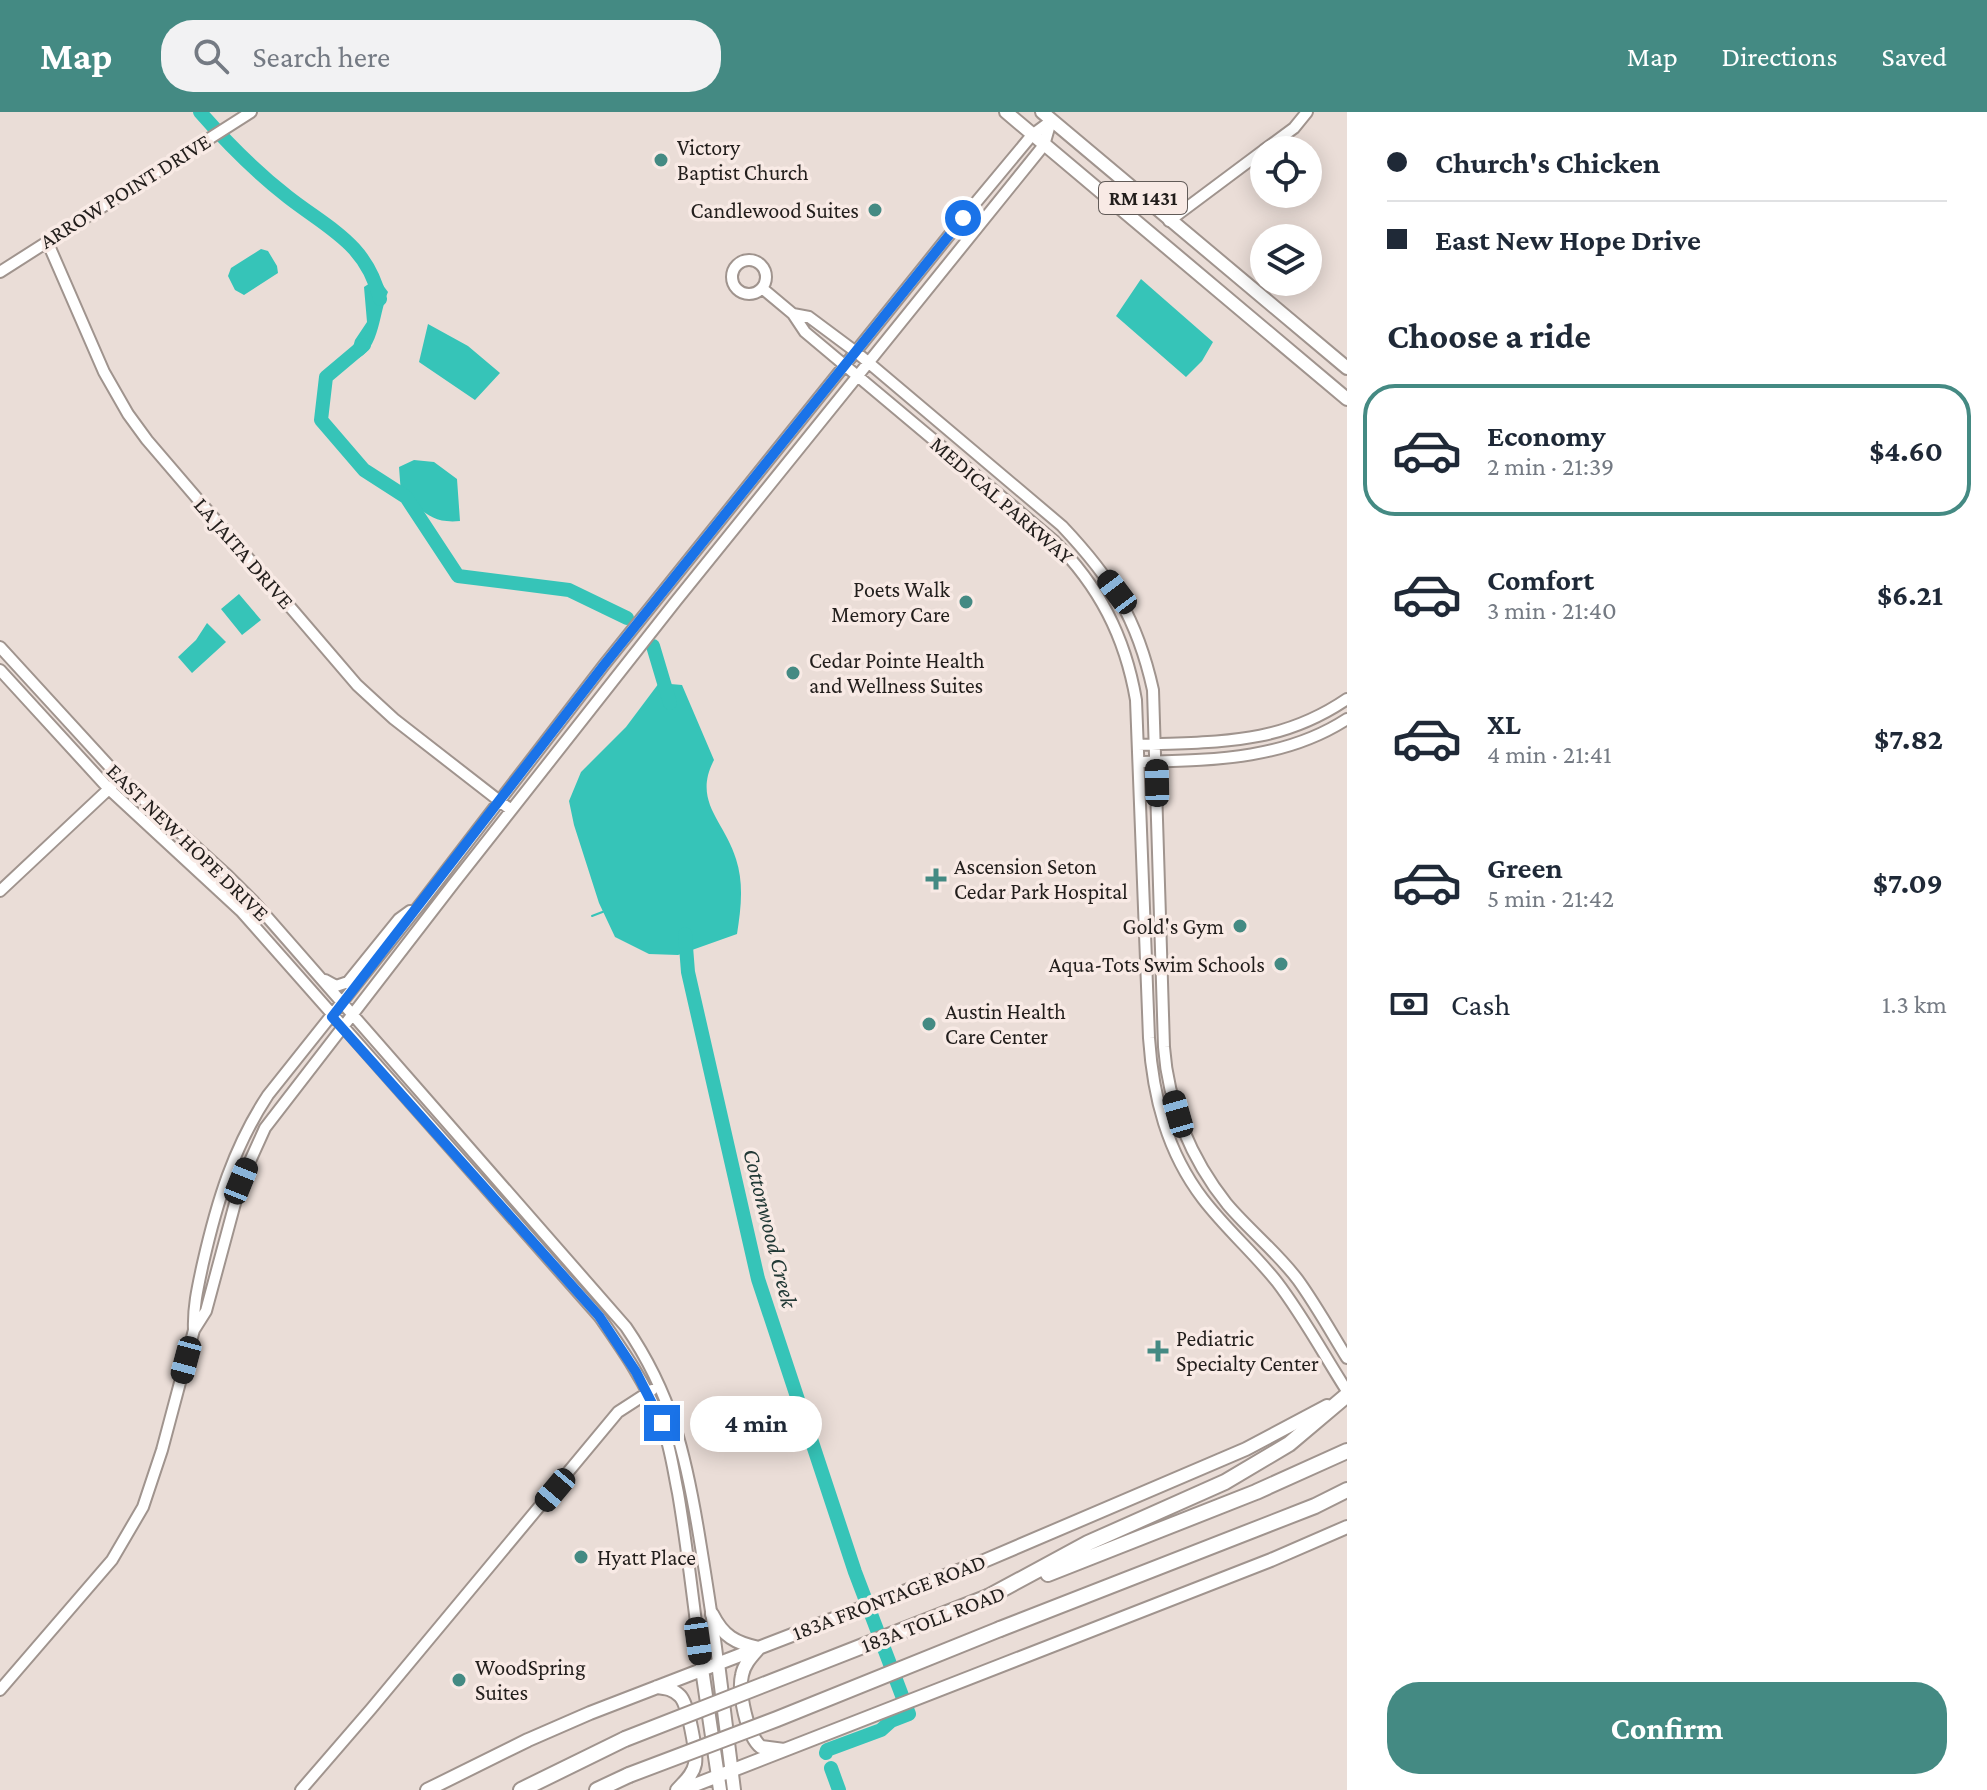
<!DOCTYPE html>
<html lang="en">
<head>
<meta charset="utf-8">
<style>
	:root { --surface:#fff; --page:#f2f2f3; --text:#1f2937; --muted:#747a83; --line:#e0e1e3; --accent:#448a83 }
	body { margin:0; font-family:"Crimson Pro",serif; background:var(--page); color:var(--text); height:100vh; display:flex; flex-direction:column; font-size:30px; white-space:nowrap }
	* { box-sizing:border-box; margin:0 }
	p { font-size:26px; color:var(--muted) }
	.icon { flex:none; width:44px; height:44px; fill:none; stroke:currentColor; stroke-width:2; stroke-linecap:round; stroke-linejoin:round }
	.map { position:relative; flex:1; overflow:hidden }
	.details { display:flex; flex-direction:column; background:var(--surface); width:640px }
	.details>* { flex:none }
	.top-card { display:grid; align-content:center; height:176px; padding:0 40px; background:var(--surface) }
	.fabs { position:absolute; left:1250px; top:24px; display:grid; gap:16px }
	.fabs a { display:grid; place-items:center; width:72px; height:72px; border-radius:50%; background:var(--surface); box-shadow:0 4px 20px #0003; font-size:40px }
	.end { position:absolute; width:36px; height:36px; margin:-18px; border:10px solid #1a73e8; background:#fff; box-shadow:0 0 0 4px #fff }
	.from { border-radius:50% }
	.bubble { position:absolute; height:56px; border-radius:28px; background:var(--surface); box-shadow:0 4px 20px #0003; font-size:26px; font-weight:700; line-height:56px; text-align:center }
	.car { position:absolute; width:24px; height:48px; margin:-24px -12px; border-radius:10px; box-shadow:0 0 6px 2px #0007; background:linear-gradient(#222 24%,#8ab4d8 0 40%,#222 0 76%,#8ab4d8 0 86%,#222 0) }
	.top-card b { display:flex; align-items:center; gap:28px; height:76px; font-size:30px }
	.top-card b+b { border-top:2px solid var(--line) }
	.top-card i { width:20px; height:20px; background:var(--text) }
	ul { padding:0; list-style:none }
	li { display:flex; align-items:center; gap:24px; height:132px; margin:0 16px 12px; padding:0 24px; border:4px solid transparent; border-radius:32px }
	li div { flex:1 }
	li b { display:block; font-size:30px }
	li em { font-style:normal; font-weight:700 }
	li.on { border-color:var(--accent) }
	li>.icon { width:72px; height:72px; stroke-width:1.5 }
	h2 { padding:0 40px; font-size:36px; line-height:96px }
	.pay { display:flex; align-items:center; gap:20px; height:88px; padding:0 40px; font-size:30px }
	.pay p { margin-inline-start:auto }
	.button { display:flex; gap:16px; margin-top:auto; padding:16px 40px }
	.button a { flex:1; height:92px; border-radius:32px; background:var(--accent); color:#fff; font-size:32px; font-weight:700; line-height:92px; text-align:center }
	header { display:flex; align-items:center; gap:48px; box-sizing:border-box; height:112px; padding:0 40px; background:var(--accent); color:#fff }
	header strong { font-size:38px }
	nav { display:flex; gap:44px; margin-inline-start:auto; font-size:28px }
	.search { width:560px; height:72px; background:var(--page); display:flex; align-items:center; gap:20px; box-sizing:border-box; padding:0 28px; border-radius:32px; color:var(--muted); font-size:30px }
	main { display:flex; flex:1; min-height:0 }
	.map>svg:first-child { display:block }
</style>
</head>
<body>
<header>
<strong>Map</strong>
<div class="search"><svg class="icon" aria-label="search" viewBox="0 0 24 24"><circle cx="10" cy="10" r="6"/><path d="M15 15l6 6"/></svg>Search here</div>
<nav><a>Map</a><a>Directions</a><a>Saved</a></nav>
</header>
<main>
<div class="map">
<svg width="1347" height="1678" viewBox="0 0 1347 1678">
	<rect width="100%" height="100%" fill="#eaddd7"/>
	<!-- water -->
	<path fill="#36c4b8" d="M261,137L268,139L277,154L278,161L244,183L235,178L228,164L231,156Z
		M1141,167L1213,230L1202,249L1186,265L1116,204Z
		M370,171L382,172L388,180C378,202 380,245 349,249L355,228L367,210L364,175Z
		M428,212L468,234L500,261L475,288L419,250Z
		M414,348L434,350L457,367L460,409C429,412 423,397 401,382L399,355Z
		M239,482L261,508L242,523L221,497Z
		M207,511L226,530L192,561L178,545L196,528Z
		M659,571L682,573L714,648C692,690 725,709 736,747C744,772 741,796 737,822L678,843L649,842L615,825L599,791L574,713L569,689L581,660L626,615Z"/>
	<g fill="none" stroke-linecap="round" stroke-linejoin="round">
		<!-- stream -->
		<path stroke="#36c4b8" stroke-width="2" d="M592,804L605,799"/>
		<!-- river -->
		<path stroke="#36c4b8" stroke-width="14" d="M200,0C227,31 256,60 288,85C329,117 367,132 380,187
			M364,233L326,265L321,308L364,358L406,385L458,464L569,478L627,506
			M653,534L670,591
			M685,822L688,860L758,1167L855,1460L909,1602L891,1609L881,1618L827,1638L826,1641
			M831,1656L839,1678"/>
		<defs>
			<path id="minor" d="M1264,38L1294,16L1307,0
				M1169,109L1264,38
				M47,129L104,260L128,302L147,328L357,573L394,607L511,698
				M732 165a17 17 0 1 1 34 0a17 17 0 1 1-34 0Z
				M0,160L251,0
				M762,176L793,202L805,220L1053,428C1099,474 1125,524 1136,588L1149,926C1153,985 1167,1040 1203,1087C1226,1117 1254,1141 1277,1170C1303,1204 1324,1243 1347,1279
				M793,202L809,205L856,240L1062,414C1112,467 1137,506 1153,578L1164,935C1168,992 1191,1047 1227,1092C1249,1118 1277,1140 1298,1168C1316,1193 1331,1220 1347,1246
				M0,535L121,667L228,764L254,790L626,1215C672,1282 686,1344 699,1423C706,1466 713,1508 718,1551
				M0,558L109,677L241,799L599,1204C622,1237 646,1271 661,1310C670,1332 673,1357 678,1381C688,1439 694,1498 702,1557
				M1138,633C1217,629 1278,634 1347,587
				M1139,650C1211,648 1284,648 1347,607
				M0,779L112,674
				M325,868L336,874L348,870L399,807L410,799
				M194,1218C193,1195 198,1174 203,1151C217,1090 233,1036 268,983L421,791L604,553L963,106L1032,23L1051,9
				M0,1578L112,1448L143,1395L162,1338L194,1218L206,1199L241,1069L265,1016L454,771L676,489L1044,33L1051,9
				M301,1678L371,1597L618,1300L652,1278"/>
			<path id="major" d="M1006,0L1347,287
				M1042,0L1347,256
				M712,1502C723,1524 735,1531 759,1536C752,1544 744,1552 742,1563C738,1580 747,1624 761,1635L784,1638
				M718,1551L734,1678
				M702,1557L720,1678
				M657,1575C666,1576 673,1577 680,1584C688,1592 697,1640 695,1652C693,1663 684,1670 677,1678
				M427,1678L528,1628L590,1601L984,1449L1246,1337L1327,1294
				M682,1678L1271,1448L1347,1415"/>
			<path id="highway" d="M1048,1462L1256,1380L1347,1339
				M988,1485L1088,1431L1225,1370L1289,1332L1347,1283
				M1000,1517L1315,1394L1347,1378
				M521,1678L625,1627
				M597,1678L629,1663"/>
		</defs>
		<!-- minor casing -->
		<use href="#minor" stroke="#a0948e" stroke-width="14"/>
		<!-- major casing -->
		<use href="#major" stroke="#a0948e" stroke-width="16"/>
		<!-- highway casing -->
		<use href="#highway" stroke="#a0948e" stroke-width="18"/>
		<!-- minor -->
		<use href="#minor" stroke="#fff" stroke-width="10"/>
		<!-- major -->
		<use href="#major" stroke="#fff" stroke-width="12"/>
		<!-- highway -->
		<use href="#highway" stroke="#fff" stroke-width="14"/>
		<defs>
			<path id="highway-bridge" d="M625,1627L988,1485
				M629,1663L777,1607L1000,1517"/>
		</defs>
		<!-- highway-bridge casing -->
		<use href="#highway-bridge" stroke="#a0948e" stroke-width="18" stroke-linecap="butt"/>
		<!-- highway-bridge -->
		<use href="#highway-bridge" stroke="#fff" stroke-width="14"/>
	</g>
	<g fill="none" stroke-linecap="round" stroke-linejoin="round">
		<!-- route -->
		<path stroke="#1a73e8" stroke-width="10" d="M662,1311L636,1260L599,1204L332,905L604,553L963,106"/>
	</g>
	<!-- markers -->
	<g fill="#448a83" stroke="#f8eae5" stroke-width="3">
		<circle cx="661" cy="48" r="8"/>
		<circle cx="875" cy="98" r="8"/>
		<circle cx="966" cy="490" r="8"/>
		<circle cx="793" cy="561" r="8"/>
		<path d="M932 755h8v8h8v8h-8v8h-8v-8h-8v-8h8z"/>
		<circle cx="1240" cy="814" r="8"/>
		<circle cx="1281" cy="852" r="8"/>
		<circle cx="929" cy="912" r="8"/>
		<path d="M1154 1227h8v8h8v8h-8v8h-8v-8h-8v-8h8z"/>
		<circle cx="581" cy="1445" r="8"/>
		<circle cx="459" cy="1568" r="8"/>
	</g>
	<g text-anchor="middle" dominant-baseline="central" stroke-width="7" stroke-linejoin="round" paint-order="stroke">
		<!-- shield labels -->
		<rect fill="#f8eae5" stroke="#625b58" stroke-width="2" x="1099" y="70" width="88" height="32" rx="6"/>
		<g font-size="20" font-weight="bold" fill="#221e1c">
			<text x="1143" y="86">RM 1431</text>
		</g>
		<!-- poi labels -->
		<g font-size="22" fill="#221e1c" stroke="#f8eae5" text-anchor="start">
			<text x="677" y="35">Victory<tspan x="677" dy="25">Baptist Church</tspan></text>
			<text x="859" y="98" text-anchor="end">Candlewood Suites</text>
			<text x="950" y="477" text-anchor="end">Poets Walk<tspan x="950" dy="25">Memory Care</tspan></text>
			<text x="809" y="548">Cedar Pointe Health<tspan x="809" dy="25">and Wellness Suites</tspan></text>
			<text x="954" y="754">Ascension Seton<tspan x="954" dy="25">Cedar Park Hospital</tspan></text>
			<text x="1224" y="814" text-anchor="end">Gold's Gym</text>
			<text x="1265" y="852" text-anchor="end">Aqua-Tots Swim Schools</text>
			<text x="945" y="899">Austin Health<tspan x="945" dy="25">Care Center</tspan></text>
			<text x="1176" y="1226">Pediatric<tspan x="1176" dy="25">Specialty Center</tspan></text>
			<text x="597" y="1445">Hyatt Place</text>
			<text x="475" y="1555">WoodSpring<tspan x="475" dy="25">Suites</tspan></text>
		</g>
		<!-- street labels -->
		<g font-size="22" fill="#221e1c" stroke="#f8eae5">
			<text transform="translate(125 79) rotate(-32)">ARROW POINT DRIVE</text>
			<text transform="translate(1002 388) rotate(41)">MEDICAL PARKWAY</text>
			<text transform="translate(244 441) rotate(49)">LA JAITA DRIVE</text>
			<text transform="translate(188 730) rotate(44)">EAST NEW HOPE DRIVE</text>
			<text transform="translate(889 1485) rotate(-21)">183A FRONTAGE ROAD</text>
			<text transform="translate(933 1507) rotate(-21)">183A TOLL ROAD</text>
		</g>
		<!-- water labels -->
		<g font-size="24" font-style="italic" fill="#223936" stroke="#f8eae5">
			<text transform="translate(771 1116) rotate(76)">Cottonwood Creek</text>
		</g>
	</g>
</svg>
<div class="fabs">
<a><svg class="icon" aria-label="locate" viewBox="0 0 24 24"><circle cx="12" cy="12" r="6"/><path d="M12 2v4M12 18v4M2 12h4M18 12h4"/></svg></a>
<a><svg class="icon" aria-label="layers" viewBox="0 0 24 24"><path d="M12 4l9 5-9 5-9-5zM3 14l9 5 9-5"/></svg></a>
</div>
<i class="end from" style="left:963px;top:106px"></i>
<i class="end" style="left:662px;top:1311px"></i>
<div class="bubble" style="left:690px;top:1284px;width:132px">4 min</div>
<i class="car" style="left:1117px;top:480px;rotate:323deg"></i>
<i class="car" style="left:1157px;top:671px;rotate:359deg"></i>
<i class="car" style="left:1178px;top:1002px;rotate:344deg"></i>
<i class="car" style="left:241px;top:1069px;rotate:22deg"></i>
<i class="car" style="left:186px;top:1248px;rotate:195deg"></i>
<i class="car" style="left:555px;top:1378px;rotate:220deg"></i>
<i class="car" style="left:698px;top:1529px;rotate:172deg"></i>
</div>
<section class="details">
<div class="top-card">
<b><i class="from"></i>Church's Chicken</b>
<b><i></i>East New Hope Drive</b>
</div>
<h2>Choose a ride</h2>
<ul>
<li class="on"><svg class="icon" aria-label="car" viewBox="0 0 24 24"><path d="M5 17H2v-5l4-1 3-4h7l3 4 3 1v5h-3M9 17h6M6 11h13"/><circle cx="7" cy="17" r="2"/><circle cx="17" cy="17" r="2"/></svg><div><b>Economy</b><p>2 min · 21:39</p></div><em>$4.60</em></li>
<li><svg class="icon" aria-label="car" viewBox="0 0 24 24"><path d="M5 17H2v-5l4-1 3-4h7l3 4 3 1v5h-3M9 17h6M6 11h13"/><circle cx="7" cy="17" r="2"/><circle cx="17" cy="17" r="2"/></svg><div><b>Comfort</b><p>3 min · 21:40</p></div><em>$6.21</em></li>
<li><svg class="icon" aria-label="car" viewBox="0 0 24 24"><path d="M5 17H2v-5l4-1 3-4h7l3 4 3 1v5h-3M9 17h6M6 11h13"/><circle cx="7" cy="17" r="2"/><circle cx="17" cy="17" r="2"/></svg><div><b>XL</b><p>4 min · 21:41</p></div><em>$7.82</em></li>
<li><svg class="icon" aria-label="car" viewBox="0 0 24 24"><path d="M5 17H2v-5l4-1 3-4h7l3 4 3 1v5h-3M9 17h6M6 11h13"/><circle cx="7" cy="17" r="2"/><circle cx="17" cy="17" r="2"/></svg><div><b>Green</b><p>5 min · 21:42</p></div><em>$7.09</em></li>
</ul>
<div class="pay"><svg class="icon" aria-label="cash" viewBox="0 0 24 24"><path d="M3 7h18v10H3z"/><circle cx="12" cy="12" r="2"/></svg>Cash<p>1.3 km</p></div>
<div class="button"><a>Confirm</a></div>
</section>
</main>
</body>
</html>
